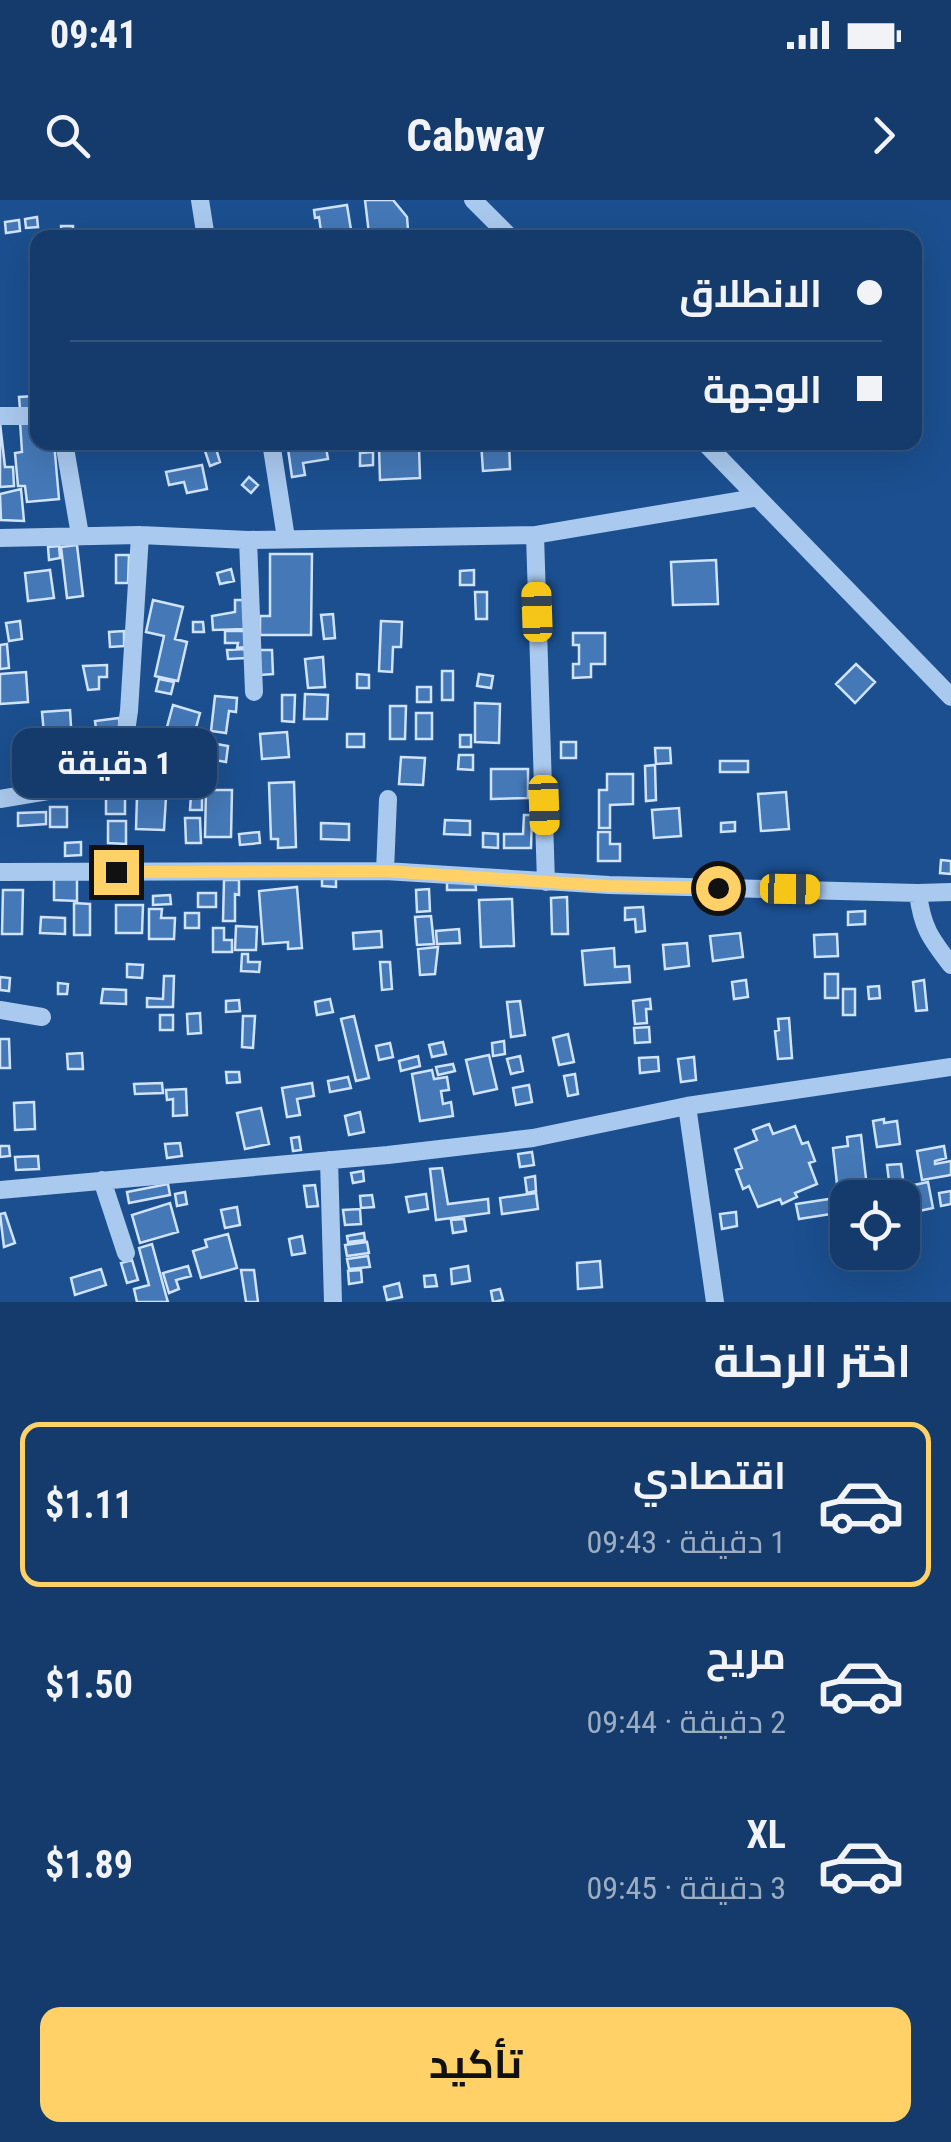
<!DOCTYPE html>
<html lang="ar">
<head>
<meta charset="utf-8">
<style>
	:root { --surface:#143b6b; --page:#214673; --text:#f1f3f6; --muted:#9dadc1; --line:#33557e; --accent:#ffd166 }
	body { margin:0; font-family:"Roboto Condensed",Cairo,sans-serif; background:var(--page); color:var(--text); direction:rtl; height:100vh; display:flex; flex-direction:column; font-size:38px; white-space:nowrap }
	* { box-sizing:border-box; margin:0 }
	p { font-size:32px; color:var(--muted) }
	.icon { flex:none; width:55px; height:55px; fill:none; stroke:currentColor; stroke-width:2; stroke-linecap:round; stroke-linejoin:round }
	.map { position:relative; height:1102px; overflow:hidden; direction:ltr }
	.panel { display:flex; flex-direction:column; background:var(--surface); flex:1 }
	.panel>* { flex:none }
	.top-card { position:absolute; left:30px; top:30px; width:892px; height:220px; border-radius:20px; box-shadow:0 10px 40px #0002,0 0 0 2px var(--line); direction:rtl; display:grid; align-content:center; height:220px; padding:0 40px; background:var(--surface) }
	.controls { position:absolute; left:830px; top:980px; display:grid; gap:20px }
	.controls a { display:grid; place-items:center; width:90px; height:90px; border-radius:20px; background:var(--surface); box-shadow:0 10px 40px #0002,0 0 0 2px var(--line); font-size:50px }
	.end { position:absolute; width:45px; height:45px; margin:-22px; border:12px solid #ffd166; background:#111; box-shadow:0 0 0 5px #111 }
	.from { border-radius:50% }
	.bubble { position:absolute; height:70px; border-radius:20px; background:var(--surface); box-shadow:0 10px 40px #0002,0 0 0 2px var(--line); font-size:32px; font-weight:700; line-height:70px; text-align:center; direction:rtl }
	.car { position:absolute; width:30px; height:60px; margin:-30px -15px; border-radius:12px; box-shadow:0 0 8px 2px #0007; background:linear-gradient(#f5c518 24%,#345 0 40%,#f5c518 0 76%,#345 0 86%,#f5c518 0) }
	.top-card b { display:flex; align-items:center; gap:35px; height:95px; font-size:38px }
	.top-card b+b { border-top:2px solid var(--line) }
	.top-card i { width:25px; height:25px; background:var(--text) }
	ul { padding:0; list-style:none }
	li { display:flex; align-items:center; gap:30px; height:165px; margin:0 20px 15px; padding:0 20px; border:5px solid transparent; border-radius:20px }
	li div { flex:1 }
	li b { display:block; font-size:38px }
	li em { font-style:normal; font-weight:700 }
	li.current { border-color:var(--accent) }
	li>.icon { width:90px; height:90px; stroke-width:1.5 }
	h2 { padding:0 40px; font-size:45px; line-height:120px }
	.action { display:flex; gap:20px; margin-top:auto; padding:20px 40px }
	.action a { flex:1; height:115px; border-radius:20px; background:var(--accent); color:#111; font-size:40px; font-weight:700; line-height:115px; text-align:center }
	.status { display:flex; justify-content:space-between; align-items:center; height:70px; padding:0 50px; background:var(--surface); direction:ltr }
	.status svg { height:28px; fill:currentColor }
	header { display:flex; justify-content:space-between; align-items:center; height:130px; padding:0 40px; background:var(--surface); font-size:45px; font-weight:700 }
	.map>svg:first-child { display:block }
</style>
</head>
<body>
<div class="status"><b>09:41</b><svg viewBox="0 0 49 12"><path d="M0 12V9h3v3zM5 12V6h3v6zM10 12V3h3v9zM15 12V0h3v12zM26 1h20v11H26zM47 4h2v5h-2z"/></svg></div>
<header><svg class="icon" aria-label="forward" viewBox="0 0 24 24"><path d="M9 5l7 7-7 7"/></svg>Cabway<svg class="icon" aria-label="search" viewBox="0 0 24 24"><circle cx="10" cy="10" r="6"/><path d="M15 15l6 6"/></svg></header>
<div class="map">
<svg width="951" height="1102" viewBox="0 0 951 1102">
	<rect width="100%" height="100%" fill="#1b4f8f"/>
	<!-- building -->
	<path fill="#4478b7" stroke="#cfe3fa" stroke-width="2.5" d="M365,0H393L407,17L408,30L369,34Z
		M347,5L352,36L322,38L319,17L315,18L314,10Z
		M37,17L38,27L26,28L25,19Z
		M19,20L20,31L6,33L5,22Z
		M61,26H73V38H62Z
		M35,196L36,208L20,209L19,197Z
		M38,219V242H54L59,299L27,302L25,286H18L15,253L22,252L20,221Z
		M0,223L5,267H13L14,286L0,287Z
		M202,242H214L220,262L210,266Z
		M287,242H325L328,259L303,263L305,275L292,277Z
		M367,242H402V247H419L420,278L380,280L379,247L367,248Z
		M481,242H509L510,269L483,271Z
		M373,252V265L360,266V253Z
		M202,265L207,289L187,293L184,282L169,285L166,272Z
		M249,277L258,285L251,293L242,285Z
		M21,289L24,321L1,320L0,294Z
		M77,345L83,396L67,398L61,347Z
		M59,346L60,358L49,360L48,347Z
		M270,354H312L311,435H260V416H270Z
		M116,355H129L128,383H116Z
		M716,360L718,404L673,405L671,362Z
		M231,369L234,381L220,384L217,373Z
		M50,370L54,398L28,401L25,373Z
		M474,370V385H460V371Z
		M475,392H487V419H476Z
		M153,400L183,407L175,439L187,442L178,481L155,476L164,436L146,432Z
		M235,400H244L245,429L213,430L212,416L235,412Z
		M333,414L335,438L324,439L321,415Z
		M20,421L22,439L9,441L6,423Z
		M381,421L402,422L401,447H393L392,472L379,471Z
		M193,422H203L204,432H193Z
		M124,431V446L110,447L109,432Z
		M225,431H246V447L237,448L238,443H225Z
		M573,433H605V464H591V477L573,478V464H579V445H573Z
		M7,444L9,468L0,469V445Z
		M246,449V458L228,459L227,450Z
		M259,450H272L273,474L260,475Z
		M323,457L325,487L308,488L305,459Z
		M856,464L875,482L855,503L836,484Z
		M107,465V477H99V489L88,490L83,466Z
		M442,471H453V500H442Z
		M26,472L28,502L0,504V474Z
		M357,474L369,475V488H357Z
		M479,474L493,476L491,488L477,486Z
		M159,479L174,482L171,494L156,491Z
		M417,487H431V502H417Z
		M305,494L328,495L327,519H304Z
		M282,495H295L294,522L282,521Z
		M215,496L237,498L236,512L229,511L226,533L211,531Z
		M475,503L500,504L499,543L475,542Z
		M173,505L200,513L188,557L161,549Z
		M390,506H406L405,539H390Z
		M70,510L72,542L45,545L42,512Z
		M416,513H432V539H416Z
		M119,518L120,534L97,537L95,521Z
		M287,532L289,557L262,559L260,534Z
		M347,534H364V547H347Z
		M460,535H471V547H460Z
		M96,542H110L111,558H97Z
		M561,542H576V558H561Z
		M211,543L228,546L226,562L209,559Z
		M60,546L63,574L13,581L17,560L24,561L23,568L48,565L45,548Z
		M655,548H670L671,563L656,564Z
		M17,551L33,555L32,561L16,557Z
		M459,555H473V570L458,569Z
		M401,557L425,558L423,585L399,584Z
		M720,561H748V572H720Z
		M655,565L656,600L646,601L645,566Z
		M491,569H528V598L491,599Z
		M607,574H633V604L610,605V628H599V590H607Z
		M294,582L296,647L278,648V639H271L269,583Z
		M125,587V614H106V588Z
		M206,590H232L231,637H205Z
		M786,592L789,629L761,631L758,594Z
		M191,595H202V610H190Z
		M137,596L166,597L164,630L136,629Z
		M50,607H67V627H50Z
		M679,608L681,636L654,638L652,610Z
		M46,612V624L18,626V613Z
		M524,615H532L531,648H504V634H523Z
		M185,618H200L201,643H186Z
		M445,620L470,621V635L444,634Z
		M108,621H126V644L108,643Z
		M735,622V631L721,632V623Z
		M321,623L349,624V640L321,639Z
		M259,632L260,643L240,645L239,634Z
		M598,632H610V644H620V661H598Z
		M483,633L498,634V648L483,647Z
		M81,642V655L65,656V643Z
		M941,660L951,661V674L940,673Z
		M54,676H77V701L54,700Z
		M322,677L336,678V687L322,686Z
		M475,678L476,690H447V679Z
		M224,680H239V695L235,694V721H223Z
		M297,687L302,748L288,749V742L263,744L259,691Z
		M429,689L430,711L417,712L416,690Z
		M3,690H23L22,734H2Z
		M198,693H216V707H198Z
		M170,695L171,704L153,705V696Z
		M567,697L568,734H552L551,698Z
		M512,699L514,746L481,747L479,700Z
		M74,703L90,704V735H74Z
		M116,705H143L142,733H116Z
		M643,707L645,731L636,732L635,719L625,720V708Z
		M149,709H162L161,718H175L174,739H149Z
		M865,711V724L848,725V712Z
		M185,713H199V728H185Z
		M431,716L434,744L417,745L415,717Z
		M41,717L65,718V734L40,733Z
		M236,726L257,727L256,750H235Z
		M213,728H224V740H232V752H213Z
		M459,729L460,743L437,744L436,731Z
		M381,731L382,747L354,749L353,733Z
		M740,733L743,757L713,761L710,736Z
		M837,734L838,756L815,757L814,735Z
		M687,743L689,766L665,769L663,745Z
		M438,747L435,774L420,775L418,749Z
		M614,748L615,767L629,766L630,782L585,785L582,751Z
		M242,754H248V762H260L259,772L241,771Z
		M380,762H390L392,789L382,790Z
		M127,764L143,765L142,778L127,777Z
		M825,774H838V798H825Z
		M164,776H174L173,807H147V798L163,799Z
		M0,777L10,778L9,791L0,790Z
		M746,780L748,797L734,799L732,782Z
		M924,780L927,810L916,811L913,782Z
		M58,783L68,784L67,794H58Z
		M879,786L880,798L869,799L868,787Z
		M103,789L126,790V804L101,803Z
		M843,789H855V815H843Z
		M330,799L333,812L317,815L315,802Z
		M650,799L651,809H646L647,823L635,824L633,801Z
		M239,800L240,811L226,812V801Z
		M520,801L525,835L511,837L507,802Z
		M200,813L201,833L188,834L187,814Z
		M160,815H173V830H160Z
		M243,816H255L253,848L242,847Z
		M354,816L369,878L356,881L341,819Z
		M789,818L792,858L778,859L775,831L779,830L778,819Z
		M649,827L650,842L635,843L634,828Z
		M568,834L574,862L559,865L553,838Z
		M0,839H9L10,868H0Z
		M504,841L505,854L493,856L492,843Z
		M443,842L446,854L432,857L429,845Z
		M390,843L393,857L379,860L376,846Z
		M82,853L83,869H68L67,854Z
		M489,855L497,889L474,894L466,860Z
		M418,856L420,866L401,871L399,861Z
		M520,856L523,871L511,874L507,859Z
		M658,857L659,871L640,873L639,858Z
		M694,857L696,880L681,882L678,859Z
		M453,864L455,871L438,875L436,867Z
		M432,870L434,879L447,877L449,890L441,891L443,904L451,902L453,916L420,921L412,874Z
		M226,872H239L240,882L227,883Z
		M575,874L578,894L568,896L564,876Z
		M348,877L351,888L330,892L328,881Z
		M162,883L163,893L135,894L134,884Z
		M312,883L314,896L297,899L300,915L287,917L282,888Z
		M529,885L532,902L516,905L513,888Z
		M186,889L187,915L173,916V899L167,900L166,890Z
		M34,902L35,929L15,930L14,903Z
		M261,908L269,944L245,949L237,913Z
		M360,912L364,932L349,935L345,916Z
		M884,919V923L897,921L900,944L877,947L873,921Z
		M769,924L773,934L795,926L802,944L808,942L815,961L809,963L817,984L795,993L797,997L782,1004L780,999L758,1007L749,986L743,989L736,970L742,968L735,949L757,940L753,930Z
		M861,935L867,987L855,988L854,982L837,984L833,948L848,946L847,937Z
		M299,937L301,950L293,951L291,938Z
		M180,943L182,956L167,958L165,944Z
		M0,946H9L10,956L0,957Z
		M944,946L946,958L935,961V964L951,961V975L922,980L917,951Z
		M532,952L534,965L520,967L518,954Z
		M38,956L39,969L16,970L15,957Z
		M901,964L903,979L889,981L887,965Z
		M442,968L448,1004L488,999L489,1013L436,1020L430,969Z
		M363,971L364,981L353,983L351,973Z
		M535,976L536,991L527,993L525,978Z
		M928,982L933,1008L919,1011L914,985Z
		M168,984L170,995L129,1003L127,992Z
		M905,984L908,1007H902V998H894L892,986Z
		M315,985L318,1006L307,1007L304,986Z
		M889,987L890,998H873L872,989Z
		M951,991V1004L941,1006L939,993Z
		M185,992L187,1004L177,1006L175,994Z
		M536,993L538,1009L502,1014L500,998Z
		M426,994L428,1009L409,1012L406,997Z
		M372,995L374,1007L361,1008L360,996Z
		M829,999L831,1014L799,1019L796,1004Z
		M170,1003L178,1032L140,1043L132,1015Z
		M237,1007L240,1025L225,1028L221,1010Z
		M360,1009L361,1024L345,1025L343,1010Z
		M736,1012L737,1026L722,1029L720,1014Z
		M5,1013L15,1043L4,1047L0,1014Z
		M915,1013L917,1035L908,1037L905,1014Z
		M464,1019L466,1031L453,1033L451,1020Z
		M364,1033L365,1040L348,1042L347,1036Z
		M228,1034L237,1068L201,1078L193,1051L207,1047L205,1040Z
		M302,1036L305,1053L292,1055L289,1039Z
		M367,1042L369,1053L347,1056L345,1045Z
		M152,1044L167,1099L168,1102H137L134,1089L149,1085L139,1048Z
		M368,1056L370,1067L349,1069L347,1059Z
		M132,1060L138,1080L127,1083L121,1063Z
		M600,1061L602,1087L578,1089L577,1063Z
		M188,1066L191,1076L176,1080L179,1089L169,1093L163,1073Z
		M468,1066L470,1081L452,1084L451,1069Z
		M101,1069L106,1085L75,1095L71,1078Z
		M241,1070H254L258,1102H246Z
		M361,1070L362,1082L349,1084L348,1071Z
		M435,1075L437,1086L425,1087L424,1076Z
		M399,1083L402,1097L387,1100L384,1087Z
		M500,1089L503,1100L493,1102L491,1091Z"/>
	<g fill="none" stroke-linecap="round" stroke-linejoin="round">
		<!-- minor -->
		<path stroke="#a9c9ee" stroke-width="18" d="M200,0L206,38
			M473,0L511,38
			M0,216H38
			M64,242L80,335
			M271,242L286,338
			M704,242L951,497
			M535,335L546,682
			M0,338L140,335L248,340L535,335L754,298
			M248,340L254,492
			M119,579L207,577
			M0,599L119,579L129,511L140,335
			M385,671L388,599
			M0,672L385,671L609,685L918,693C922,727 930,738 951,765
			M918,693L951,692
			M0,810L42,817
			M687,906L715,1102
			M329,960L333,1102
			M102,980L126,1053
			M0,990L388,955L533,938L687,906L951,867"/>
	</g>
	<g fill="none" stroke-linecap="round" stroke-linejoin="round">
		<!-- route -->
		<path stroke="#ffd166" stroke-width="12" d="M116,672L385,671L608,686L718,688"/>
	</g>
</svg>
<div class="controls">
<a><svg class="icon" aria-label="locate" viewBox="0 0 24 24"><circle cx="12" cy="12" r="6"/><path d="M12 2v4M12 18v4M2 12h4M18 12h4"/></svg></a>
</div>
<i class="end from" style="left:718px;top:688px"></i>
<i class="end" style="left:116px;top:672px"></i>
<div class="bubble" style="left:12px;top:528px;width:205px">1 دقيقة</div>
<i class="car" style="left:537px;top:412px;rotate:358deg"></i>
<i class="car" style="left:544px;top:605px;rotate:178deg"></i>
<i class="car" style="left:790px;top:689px;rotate:91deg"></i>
<div class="top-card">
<b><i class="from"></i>الانطلاق</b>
<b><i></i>الوجهة</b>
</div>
</div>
<section class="panel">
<h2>اختر الرحلة</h2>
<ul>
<li class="current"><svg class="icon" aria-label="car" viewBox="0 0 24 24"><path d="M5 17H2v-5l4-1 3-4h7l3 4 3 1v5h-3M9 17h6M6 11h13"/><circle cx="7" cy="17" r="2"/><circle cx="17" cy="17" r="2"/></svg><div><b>اقتصادي</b><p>1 دقيقة · 09:43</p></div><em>$1.11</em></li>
<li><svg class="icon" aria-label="car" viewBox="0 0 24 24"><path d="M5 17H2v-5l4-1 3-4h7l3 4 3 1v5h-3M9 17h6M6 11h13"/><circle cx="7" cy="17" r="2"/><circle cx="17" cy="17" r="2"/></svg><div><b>مريح</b><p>2 دقيقة · 09:44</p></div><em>$1.50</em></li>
<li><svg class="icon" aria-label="car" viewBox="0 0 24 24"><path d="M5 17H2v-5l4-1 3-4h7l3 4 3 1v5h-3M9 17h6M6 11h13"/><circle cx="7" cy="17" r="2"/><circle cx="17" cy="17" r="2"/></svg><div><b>XL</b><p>3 دقيقة · 09:45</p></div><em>$1.89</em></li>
</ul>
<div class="action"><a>تأكيد</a></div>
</section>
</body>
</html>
